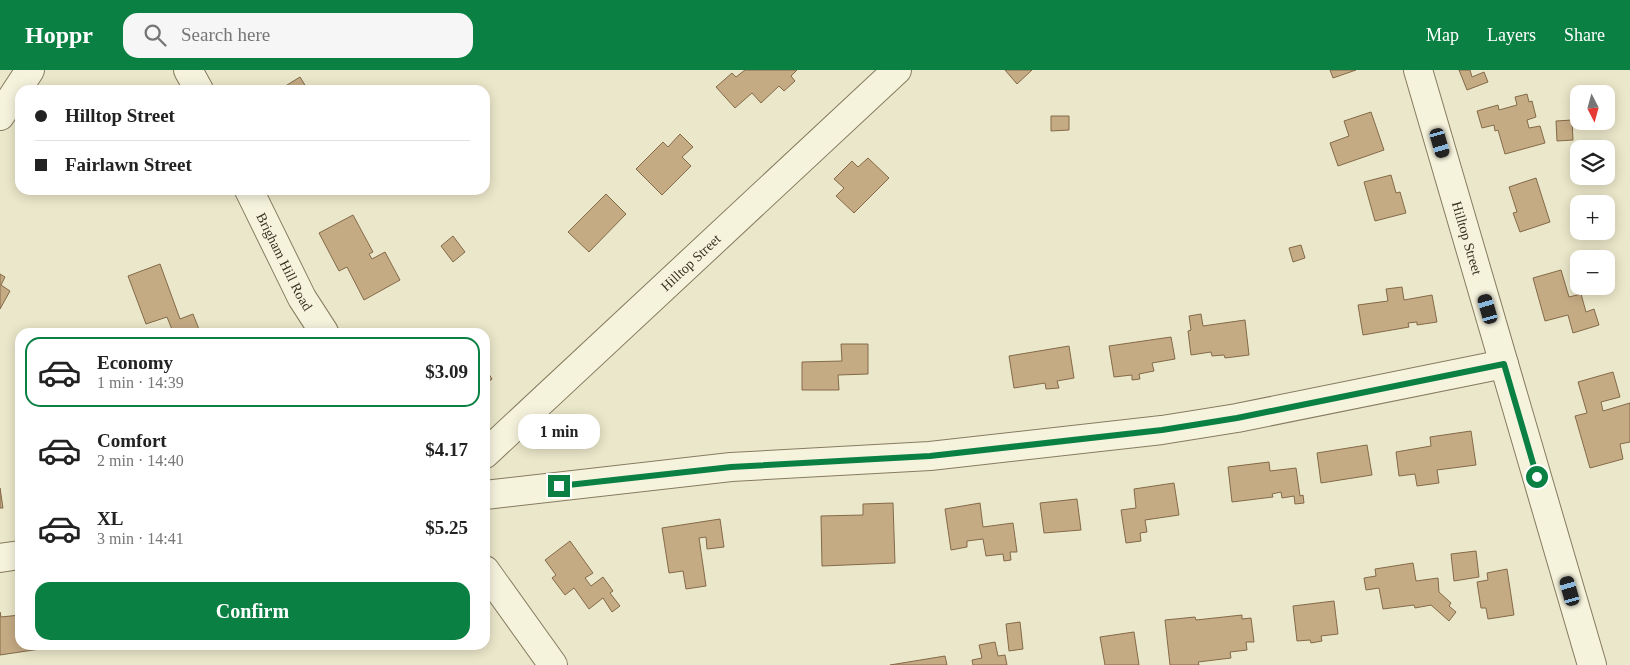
<!DOCTYPE html>
<html lang="en">
<head>
<meta charset="utf-8">
<style>
	:root { --surface:#fff; --page:#f6f6f6; --text:#222; --muted:#767676; --line:#e0e0e0; --accent:#0b8043 }
	body { margin:0; font-family:Georgia,serif; background:var(--page); color:var(--text); height:100vh; display:flex; flex-direction:column; font-size:19px; white-space:nowrap }
	* { box-sizing:border-box; margin:0 }
	p { font-size:16px; color:var(--muted) }
	.icon { flex:none; width:28px; height:28px; fill:none; stroke:currentColor; stroke-width:2; stroke-linecap:round; stroke-linejoin:round }
	.map { position:relative; flex:1; overflow:hidden }
	.side { position:absolute; left:15px; top:258px; width:475px; height:322px; display:flex; flex-direction:column; background:var(--surface); border-radius:15px; box-shadow:0 2px 12px #0003 }
	.side>* { flex:none }
	.guide { position:absolute; left:15px; top:15px; width:475px; height:110px; border-radius:15px; box-shadow:0 2px 12px #0003; display:grid; align-content:center; height:110px; padding:0 20px; background:var(--surface) }
	.needle { width:32px; rotate:174deg }
	.buttons { position:absolute; left:1570px; top:15px; display:grid; gap:10px }
	.buttons a { display:grid; place-items:center; width:45px; height:45px; border-radius:10px; background:var(--surface); box-shadow:0 2px 12px #0003; font-size:25px }
	.end { position:absolute; width:22px; height:22px; margin:-11px; border:6px solid #0b8043; background:#fff; box-shadow:0 0 0 2px #fff }
	.from { border-radius:50% }
	.bubble { position:absolute; height:35px; border-radius:15px; background:var(--surface); box-shadow:0 2px 12px #0003; font-size:16px; font-weight:700; line-height:35px; text-align:center }
	.car { position:absolute; width:15px; height:30px; margin:-15px -8px; border-radius:6px; box-shadow:0 0 4px 1px #0007; background:linear-gradient(#222 24%,#8ab4d8 0 40%,#222 0 76%,#8ab4d8 0 86%,#222 0) }
	.guide b { display:flex; align-items:center; gap:18px; height:48px; font-size:19px }
	.guide b+b { border-top:1px solid var(--line) }
	.guide i { width:12px; height:12px; background:var(--text) }
	ul { padding:9px 0 0; list-style:none }
	li { display:flex; align-items:center; gap:15px; height:70px; margin:0 10px 8px; padding:0 10px; border:2px solid transparent; border-radius:15px }
	li div { flex:1 }
	li b { display:block; font-size:19px }
	li em { font-style:normal; font-weight:700 }
	li.active { border-color:var(--accent) }
	li>.icon { width:45px; height:45px; stroke-width:1.5 }
	.cta { display:flex; gap:10px; margin-top:auto; padding:10px 20px }
	.cta a { flex:1; height:58px; border-radius:15px; background:var(--accent); color:#fff; font-size:20px; font-weight:700; line-height:58px; text-align:center }
	header { display:flex; align-items:center; gap:30px; box-sizing:border-box; height:70px; padding:0 25px; background:var(--accent); color:#fff }
	header strong { font-size:24px }
	nav { display:flex; gap:28px; margin-inline-start:auto; font-size:18px }
	.search { width:350px; height:45px; background:var(--page); display:flex; align-items:center; gap:12px; box-sizing:border-box; padding:0 18px; border-radius:15px; color:var(--muted); font-size:19px }
	.map>svg:first-child { display:block }
</style>
</head>
<body>
<header>
<strong>Hoppr</strong>
<div class="search"><svg class="icon" aria-label="search" viewBox="0 0 24 24"><circle cx="10" cy="10" r="6"/><path d="M15 15l6 6"/></svg>Search here</div>
<nav><a>Map</a><a>Layers</a><a>Share</a></nav>
</header>
<div class="map">
<svg width="1630" height="595" viewBox="0 0 1630 595">
	<rect width="100%" height="100%" fill="#ebe7ca"/>
	<!-- building -->
	<path fill="#c5ab84" stroke="#836a48" d="M745,0H797L791,6L795,11L784,21L779,16L761,33L752,23L735,38L716,17L732,3L736,7Z
		M1005,0H1032L1017,14Z
		M1330,0H1356L1333,8Z
		M1459,0H1470L1472,7L1484,2L1488,12L1467,20Z
		M300,7L308,20H279Z
		M1527,24L1529,32L1532,31L1536,47L1527,50L1529,58L1540,56L1545,73L1505,84L1498,60L1495,61L1494,55L1482,58L1477,41L1498,35L1499,40L1517,35L1515,27Z
		M1371,42L1384,80L1338,96L1330,73L1349,66L1344,51Z
		M1051,46H1069V60L1051,61Z
		M1572,50L1573,70L1557,71L1556,51Z
		M680,64L693,77L682,87L691,96L662,125L636,99L663,72L668,77Z
		M868,88L889,108L854,143L836,126L844,118L834,109L852,91L858,97Z
		M1391,105L1396,123L1400,122L1406,143L1375,151L1364,112Z
		M1536,108L1550,152L1520,162L1513,143L1517,142L1509,117Z
		M606,124L626,144L589,182L568,162Z
		M353,145L373,182L369,184L372,189L385,182L400,210L364,230L347,197L339,201L319,163Z
		M453,166L465,182L453,192L441,176Z
		M1301,175L1305,188L1293,192L1289,178Z
		M160,194L180,249L193,244L200,262H173L167,247L146,254L128,206Z
		M1561,200L1569,227L1581,224L1586,242L1594,239L1599,255L1573,263L1568,245L1545,251L1533,208Z
		M0,204L5,207L1,215L10,221L0,239Z
		M1402,217L1404,230L1432,225L1437,252L1417,255V252L1408,253L1409,257L1363,265L1358,235L1388,231L1386,219Z
		M1201,244L1203,256L1245,250L1249,285L1225,288L1224,285L1212,286L1211,282L1191,285L1188,261L1191,260L1189,246Z
		M1171,267L1175,289L1152,293L1154,301L1139,304L1140,309L1132,310V305L1114,307L1109,276Z
		M841,274H868V304L838,305L839,320H802V292L842,291Z
		M1069,276L1074,308L1057,311L1059,318L1046,319L1045,313L1014,318L1009,286Z
		M485,298L492,309L485,314Z
		M1613,302L1620,327L1601,332L1603,341L1630,333V372L1620,374L1623,389L1590,398L1575,346L1587,343L1578,312Z
		M1471,361L1476,395L1437,400L1439,413L1417,416L1415,404L1399,406L1396,382L1431,376L1430,367Z
		M1367,375L1372,405L1321,413L1317,383Z
		M1269,392L1270,401L1296,398L1300,426L1303,425L1304,433L1295,434L1294,426L1282,428L1281,422L1272,424L1273,427L1232,432L1228,397Z
		M1174,413L1179,445L1145,450L1147,462L1140,463L1141,471L1126,473L1121,440L1136,438L1134,419Z
		M0,418L3,438H0Z
		M1077,429L1081,460L1044,463L1040,433Z
		M893,433L895,493L822,496L821,446L863,445V434Z
		M980,433L983,457L1013,453L1017,482H1010L1011,490L1004,491L1003,484L986,486L983,469L967,471V477L951,480L945,439Z
		M720,449L724,477L707,479L706,467L699,468L706,516L686,519L683,501L669,503L662,458Z
		M570,471L593,503L585,508L591,516L603,507L613,521L610,523L620,536L612,542L603,528L589,539L574,518L565,525L552,508L556,505L545,490Z
		M1476,481L1479,507L1454,511L1451,484Z
		M1413,493L1416,511L1438,508L1439,522L1451,533L1449,536L1456,542L1449,551L1431,535L1415,538L1414,535L1383,539L1379,518L1366,520L1364,508L1376,506L1375,499Z
		M1507,499L1514,545L1488,549L1486,538H1481L1477,512L1488,510L1487,503Z
		M1334,531L1338,564L1321,566L1322,571L1311,573L1310,570L1297,571L1293,536Z
		M0,542L1,547L20,545V575H39L40,579L0,585Z
		M1242,545V549L1251,548L1254,572H1246L1247,580L1230,582L1231,588L1198,592L1199,595H1170L1165,550L1195,547L1196,550Z
		M1020,552L1023,579L1009,581L1006,554Z
		M1134,562L1139,595H1105L1100,567Z
		M995,572L998,586L1005,585L1007,595H973L972,590L982,588L979,575Z
		M945,586L947,595H890Z"/>
	<g fill="none" stroke-linecap="round" stroke-linejoin="round">
		<defs>
			<g id="minor">
				<path d="M188,0L199,20"/>
				<path id="s1" d="M1418,0L1592,595"/>
				<path d="M0,46L30,0"/>
				<path id="s2" d="M249,120L302,228L324,262"/>
				<path id="s3" d="M485,384L897,0"/>
				<path d="M485,425L731,397L930,386L1162,360L1237,348L1504,294"/>
				<path d="M0,488L20,485"/>
				<path d="M485,500L553,595"/>
			</g>
		</defs>
		<!-- minor casing -->
		<use href="#minor" stroke="#867b60" stroke-width="30"/>
		<!-- minor -->
		<use href="#minor" stroke="#f6f3dd" stroke-width="28"/>
	</g>
	<g fill="none" stroke-linecap="round" stroke-linejoin="round">
		<!-- route -->
		<path stroke="#0b8043" stroke-width="6" d="M559,416L731,397L930,386L1162,360L1237,348L1504,294L1537,407"/>
	</g>
	<g text-anchor="middle" dominant-baseline="central" stroke-width="4" stroke-linejoin="round" paint-order="stroke">
		<!-- street labels -->
		<g font-size="14" fill="#383122" stroke="#f3f0d9">
			<text stroke="none"><textPath href="#s1" startOffset="175">Hilltop Street</textPath></text>
			<text stroke="none"><textPath href="#s2" startOffset="80">Brigham Hill Road</textPath></text>
			<text stroke="none"><textPath href="#s3" startOffset="281">Hilltop Street</textPath></text>
		</g>
	</g>
</svg>
<div class="buttons">
<a><svg class="needle" viewBox="-14 -14 28 28"><path d="M0-13l5 13h-10z" fill="#e53935"/><path d="M0 13l5-13h-10z" fill="#767676"/></svg></a>
<a><svg class="icon" aria-label="layers" viewBox="0 0 24 24"><path d="M12 4l9 5-9 5-9-5zM3 14l9 5 9-5"/></svg></a>
<a>+</a>
<a>−</a>
</div>
<i class="end from" style="left:1537px;top:407px"></i>
<i class="end" style="left:559px;top:416px"></i>
<div class="bubble" style="left:518px;top:344px;width:82px">1 min</div>
<i class="car" style="left:1440px;top:73px;rotate:164deg"></i>
<i class="car" style="left:1488px;top:239px;rotate:344deg"></i>
<i class="car" style="left:1570px;top:521px;rotate:344deg"></i>
<div class="guide">
<b><i class="from"></i>Hilltop Street</b>
<b><i></i>Fairlawn Street</b>
</div>
<section class="side">
<ul>
<li class="active"><svg class="icon" aria-label="car" viewBox="0 0 24 24"><path d="M5 17H2v-5l4-1 3-4h7l3 4 3 1v5h-3M9 17h6M6 11h13"/><circle cx="7" cy="17" r="2"/><circle cx="17" cy="17" r="2"/></svg><div><b>Economy</b><p>1 min · 14:39</p></div><em>$3.09</em></li>
<li><svg class="icon" aria-label="car" viewBox="0 0 24 24"><path d="M5 17H2v-5l4-1 3-4h7l3 4 3 1v5h-3M9 17h6M6 11h13"/><circle cx="7" cy="17" r="2"/><circle cx="17" cy="17" r="2"/></svg><div><b>Comfort</b><p>2 min · 14:40</p></div><em>$4.17</em></li>
<li><svg class="icon" aria-label="car" viewBox="0 0 24 24"><path d="M5 17H2v-5l4-1 3-4h7l3 4 3 1v5h-3M9 17h6M6 11h13"/><circle cx="7" cy="17" r="2"/><circle cx="17" cy="17" r="2"/></svg><div><b>XL</b><p>3 min · 14:41</p></div><em>$5.25</em></li>
</ul>
<div class="cta"><a>Confirm</a></div>
</section>
</div>
</body>
</html>
